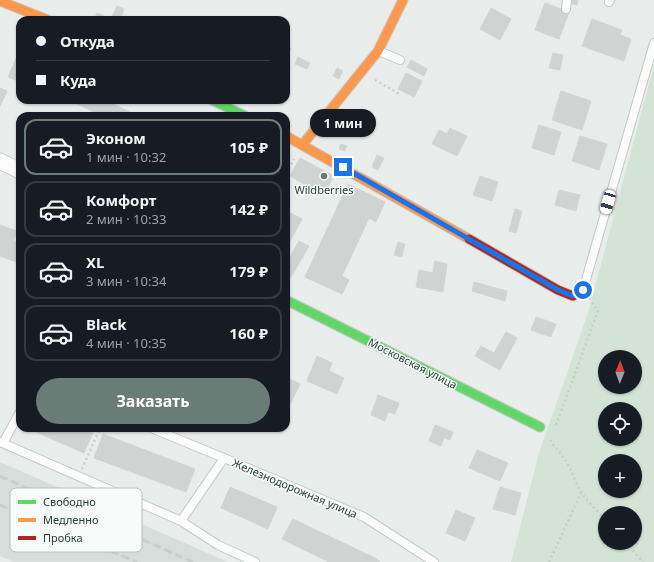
<!DOCTYPE html>
<html lang="ru">
<head>
<meta charset="utf-8">
<style>
	:root { --surface:#171b24; --page:#20242c; --text:#f1f3f6; --muted:#9ea1a6; --line:#363941; --accent:#6a7c76 }
	body { margin:0; font-family:"Noto Sans",sans-serif; background:var(--page); color:var(--text); height:100vh; display:flex; flex-direction:column; font-size:15px; white-space:nowrap }
	* { box-sizing:border-box; margin:0 }
	p { font-size:13px; color:var(--muted) }
	.icon { flex:none; width:22px; height:22px; fill:none; stroke:currentColor; stroke-width:2; stroke-linecap:round; stroke-linejoin:round }
	.map { position:relative; flex:1; overflow:hidden }
	.panel { position:absolute; left:16px; top:112px; width:274px; height:320px; display:flex; flex-direction:column; background:var(--surface); border-radius:12px; box-shadow:0 1px 3px #0004 }
	.panel>* { flex:none }
	.top-card { position:absolute; left:16px; top:16px; width:274px; height:88px; border-radius:12px; box-shadow:0 1px 3px #0004; display:grid; align-content:center; height:88px; padding:0 20px; background:var(--surface) }
	.needle { width:26px; rotate:1deg }
	.fabs { position:absolute; left:598px; top:350px; display:grid; gap:8px }
	.fabs a { display:grid; place-items:center; width:44px; height:44px; border-radius:50%; background:var(--surface); box-shadow:0 1px 3px #0004; font-size:20px }
	.end { position:absolute; width:18px; height:18px; margin:-9px; border:5px solid #1a73e8; background:#fff; box-shadow:0 0 0 2px #fff }
	.from { border-radius:50% }
	.bubble { position:absolute; height:28px; border-radius:14px; background:var(--surface); box-shadow:0 1px 3px #0004; font-size:13px; font-weight:700; line-height:28px; text-align:center }
	.car { position:absolute; width:12px; height:24px; margin:-12px -6px; border-radius:5px; box-shadow:0 0 3px 1px #0007; background:linear-gradient(#fff 24%,#345 0 40%,#fff 0 76%,#345 0 86%,#fff 0) }
	.top-card b { display:flex; align-items:center; gap:14px; height:38px; font-size:15px }
	.top-card b+b { border-top:1px solid var(--line) }
	.top-card i { width:10px; height:10px; background:var(--text) }
	ul { padding:7px 0 0; list-style:none }
	li { display:flex; align-items:center; gap:12px; height:56px; margin:0 8px 6px; padding:0 12px; border:2px solid var(--line); border-radius:12px }
	li div { flex:1 }
	li b { display:block; font-size:15px }
	li em { font-style:normal; font-weight:700 }
	li.on { border-color:var(--accent) }
	li>.icon { width:36px; height:36px; stroke-width:1.5 }
	.action { display:flex; gap:8px; margin-top:auto; padding:8px 20px }
	.action a { flex:1; height:46px; border-radius:24px; background:var(--accent); color:#fff; font-size:16px; font-weight:700; line-height:46px; text-align:center }
	.map>svg:first-child { display:block }
</style>
</head>
<body>
<div class="map">
<svg width="654" height="562" viewBox="0 0 654 562">
	<rect width="100%" height="100%" fill="#e8ecea"/>
	<!-- built -->
	<path fill="#d6ddda" d="M0,462L228,562H15L0,556Z"/>
	<!-- green -->
	<path fill="#d3e4d7" fill-rule="evenodd" d="M654,65V562H511L539,453L588,313ZM605,357H635V387H605ZM605,409H635V439H605ZM605,461H635V491H605ZM605,513H635V543H605Z"/>
	<!-- building -->
	<path fill="#cfd3d1" stroke="#d1d5d3" d="M570,0H578L577,5L569,3Z
		M545,3L569,12L559,39L535,30Z
		M117,6L124,9L120,20L112,17Z
		M491,8L511,19L500,40L480,29Z
		M97,13L109,18L108,20H94Z
		M592,19L622,30L620,35L631,39L624,61L582,46Z
		M286,46L291,48L286,60Z
		M553,53L563,55L560,70L549,68Z
		M18,54L20,56V82L8,77Z
		M298,57L310,63L307,69L295,64Z
		M411,60L427,69L424,76L407,67Z
		M337,68L343,71L339,79L333,76Z
		M406,73L422,81L414,97L398,89Z
		M0,88L7,91L0,106Z
		M561,91L591,101L582,130L552,120Z
		M76,100H105L130,112L128,116H95L96,113L75,103Z
		M539,125L561,132L554,155L532,148Z
		M450,128L467,136L457,156L432,144L439,130L447,134Z
		M580,136L607,144L599,170L572,161Z
		M341,144L347,146L345,151L339,149Z
		M377,155L384,158L378,170L372,167Z
		M300,158L334,176L323,195L290,176Z
		M480,176L498,182L492,201L473,195Z
		M348,184L385,202L376,222L369,218L342,276L349,280L342,294L305,277Z
		M559,190L580,195L576,211L555,205Z
		M515,209L522,211L516,233L509,231Z
		M289,212L302,219L289,243L286,242V213L288,214Z
		M0,225L17,231L13,241L20,244V249L16,262L0,256Z
		M299,241L309,246L291,277L286,274V264Z
		M398,242L405,244L402,257L394,255Z
		M435,261L447,264L443,292L416,287L419,270L433,273Z
		M474,282L507,291L505,301L472,291Z
		M536,317L556,324L551,337L531,330Z
		M506,332L517,338L500,370L475,356L481,346L494,353Z
		M317,356L332,363L329,371L344,378L337,394L307,381Z
		M286,377L300,384L289,407L286,406Z
		M378,395L399,403L395,414L388,412L385,421L371,415Z
		M435,425L453,432L450,440L444,438L441,446L429,441Z
		M27,428H80L93,433L84,453Z
		M103,434L195,469L186,492L94,458Z
		M477,450L508,463L500,481L469,468Z
		M230,487L277,507L268,529L221,508Z
		M500,487L521,493L515,515L493,509Z
		M456,510L475,518L465,541L446,533Z
		M293,519L377,559L380,562H329L282,539Z"/>
	<g fill="none" stroke-linecap="round" stroke-linejoin="round">
		<defs>
			<path id="lane" d="M609,2L610,0
				M566,9L567,0
				M379,51L400,60
				M573,296L583,290L654,43
				M151,428L224,458
				M0,442L181,521L224,458L364,517L434,562
				M3,443L20,412
				M181,521L218,545L255,562"/>
			<path id="street" d="M0,161L20,171"/>
			<path id="fast" d="M212,100L245,116
				M286,300L540,427"/>
			<path id="slow" d="M0,1L48,20
				M286,136L469,239
				M303,144L378,51L403,0"/>
			<path id="jam" d="M469,239L558,290L573,296"/>
		</defs>
		<!-- lane casing -->
		<use href="#lane" stroke="#c5c9c7" stroke-width="10"/>
		<!-- street casing -->
		<use href="#street" stroke="#c5c9c7" stroke-width="17"/>
		<!-- fast casing -->
		<use href="#fast" stroke="#c4cac7" stroke-width="11"/>
		<!-- slow casing -->
		<use href="#slow" stroke="#c4cac7" stroke-width="11"/>
		<!-- jam casing -->
		<use href="#jam" stroke="#c4cac7" stroke-width="11"/>
		<!-- path -->
		<path stroke="#c6cecb" stroke-width="2.5" stroke-dasharray="2 3" stroke-linecap="butt" d="M375,80L401,95
			M286,173L294,159
			M556,425L598,311L589,298
			M550,440L568,464L581,493L605,520
			M82,469L100,428
			M626,543L643,562
			M549,562L581,493"/>
		<!-- lane -->
		<use href="#lane" stroke="#fcfcfc" stroke-width="8"/>
		<!-- street -->
		<use href="#street" stroke="#fcfcfc" stroke-width="15"/>
		<!-- fast -->
		<use href="#fast" stroke="#63d668" stroke-width="9"/>
		<!-- slow -->
		<use href="#slow" stroke="#ff974d" stroke-width="9"/>
		<!-- jam -->
		<use href="#jam" stroke="#b3261e" stroke-width="9"/>
		<!-- rail -->
		<path stroke="#c9cdcb" stroke-width="3" stroke-dasharray="8 4" stroke-linecap="butt" d="M0,476L193,562
			M0,505L137,562"/>
	</g>
	<g fill="none" stroke-linecap="round" stroke-linejoin="round">
		<!-- route -->
		<path stroke="#1a73e8" stroke-width="5" d="M343,167L558,290L573,296L583,290"/>
	</g>
	<!-- markers -->
	<circle fill="#6a7c76" stroke="#f7fbf9" stroke-width="1.5" cx="324" cy="176" r="4"/>
	<g text-anchor="middle" dominant-baseline="central" stroke-width="3" stroke-linejoin="round" paint-order="stroke">
		<!-- poi labels -->
		<g font-size="11" fill="#264038" stroke="#f7fbf9">
			<text x="324" y="189">Wildberries</text>
		</g>
		<!-- street labels -->
		<g font-size="11" fill="#264038" stroke="#f7fbf9">
			<text transform="translate(413 363) rotate(27)">Московская улица</text>
			<text transform="translate(295 488) rotate(23)">Железнодорожная улица</text>
		</g>
	</g>
	<!-- legend -->
	<rect x="10" y="488" width="132" height="64" rx="6" fill="#f7fbf9" stroke="#b8c3bf" stroke-width="1"/>
	<rect x="18" y="500" width="18" height="4" fill="#63d668"/>
	<rect x="18" y="518" width="18" height="4" fill="#ff974d"/>
	<rect x="18" y="536" width="18" height="4" fill="#b3261e"/>
	<g font-size="11" fill="#264038">
		<text x="43" y="506">Свободно</text>
		<text x="43" y="524">Медленно</text>
		<text x="43" y="542">Пробка</text>
	</g>
</svg>
<div class="fabs">
<a><svg class="needle" viewBox="-14 -14 28 28"><path d="M0-13l5 13h-10z" fill="#e53935"/><path d="M0 13l5-13h-10z" fill="#9ea1a6"/></svg></a>
<a><svg class="icon" aria-label="locate" viewBox="0 0 24 24"><circle cx="12" cy="12" r="6"/><path d="M12 2v4M12 18v4M2 12h4M18 12h4"/></svg></a>
<a>+</a>
<a>−</a>
</div>
<i class="end from" style="left:583px;top:290px"></i>
<i class="end" style="left:343px;top:167px"></i>
<div class="bubble" style="left:310px;top:109px;width:66px">1 мин</div>
<i class="car" style="left:608px;top:202px;rotate:196deg"></i>
<div class="top-card">
<b><i class="from"></i>Откуда</b>
<b><i></i>Куда</b>
</div>
<section class="panel">
<ul>
<li class="on"><svg class="icon" aria-label="car" viewBox="0 0 24 24"><path d="M5 17H2v-5l4-1 3-4h7l3 4 3 1v5h-3M9 17h6M6 11h13"/><circle cx="7" cy="17" r="2"/><circle cx="17" cy="17" r="2"/></svg><div><b>Эконом</b><p>1 мин · 10:32</p></div><em>105 ₽</em></li>
<li><svg class="icon" aria-label="car" viewBox="0 0 24 24"><path d="M5 17H2v-5l4-1 3-4h7l3 4 3 1v5h-3M9 17h6M6 11h13"/><circle cx="7" cy="17" r="2"/><circle cx="17" cy="17" r="2"/></svg><div><b>Комфорт</b><p>2 мин · 10:33</p></div><em>142 ₽</em></li>
<li><svg class="icon" aria-label="car" viewBox="0 0 24 24"><path d="M5 17H2v-5l4-1 3-4h7l3 4 3 1v5h-3M9 17h6M6 11h13"/><circle cx="7" cy="17" r="2"/><circle cx="17" cy="17" r="2"/></svg><div><b>XL</b><p>3 мин · 10:34</p></div><em>179 ₽</em></li>
<li><svg class="icon" aria-label="car" viewBox="0 0 24 24"><path d="M5 17H2v-5l4-1 3-4h7l3 4 3 1v5h-3M9 17h6M6 11h13"/><circle cx="7" cy="17" r="2"/><circle cx="17" cy="17" r="2"/></svg><div><b>Black</b><p>4 мин · 10:35</p></div><em>160 ₽</em></li>
</ul>
<div class="action"><a>Заказать</a></div>
</section>
</div>
</body>
</html>
